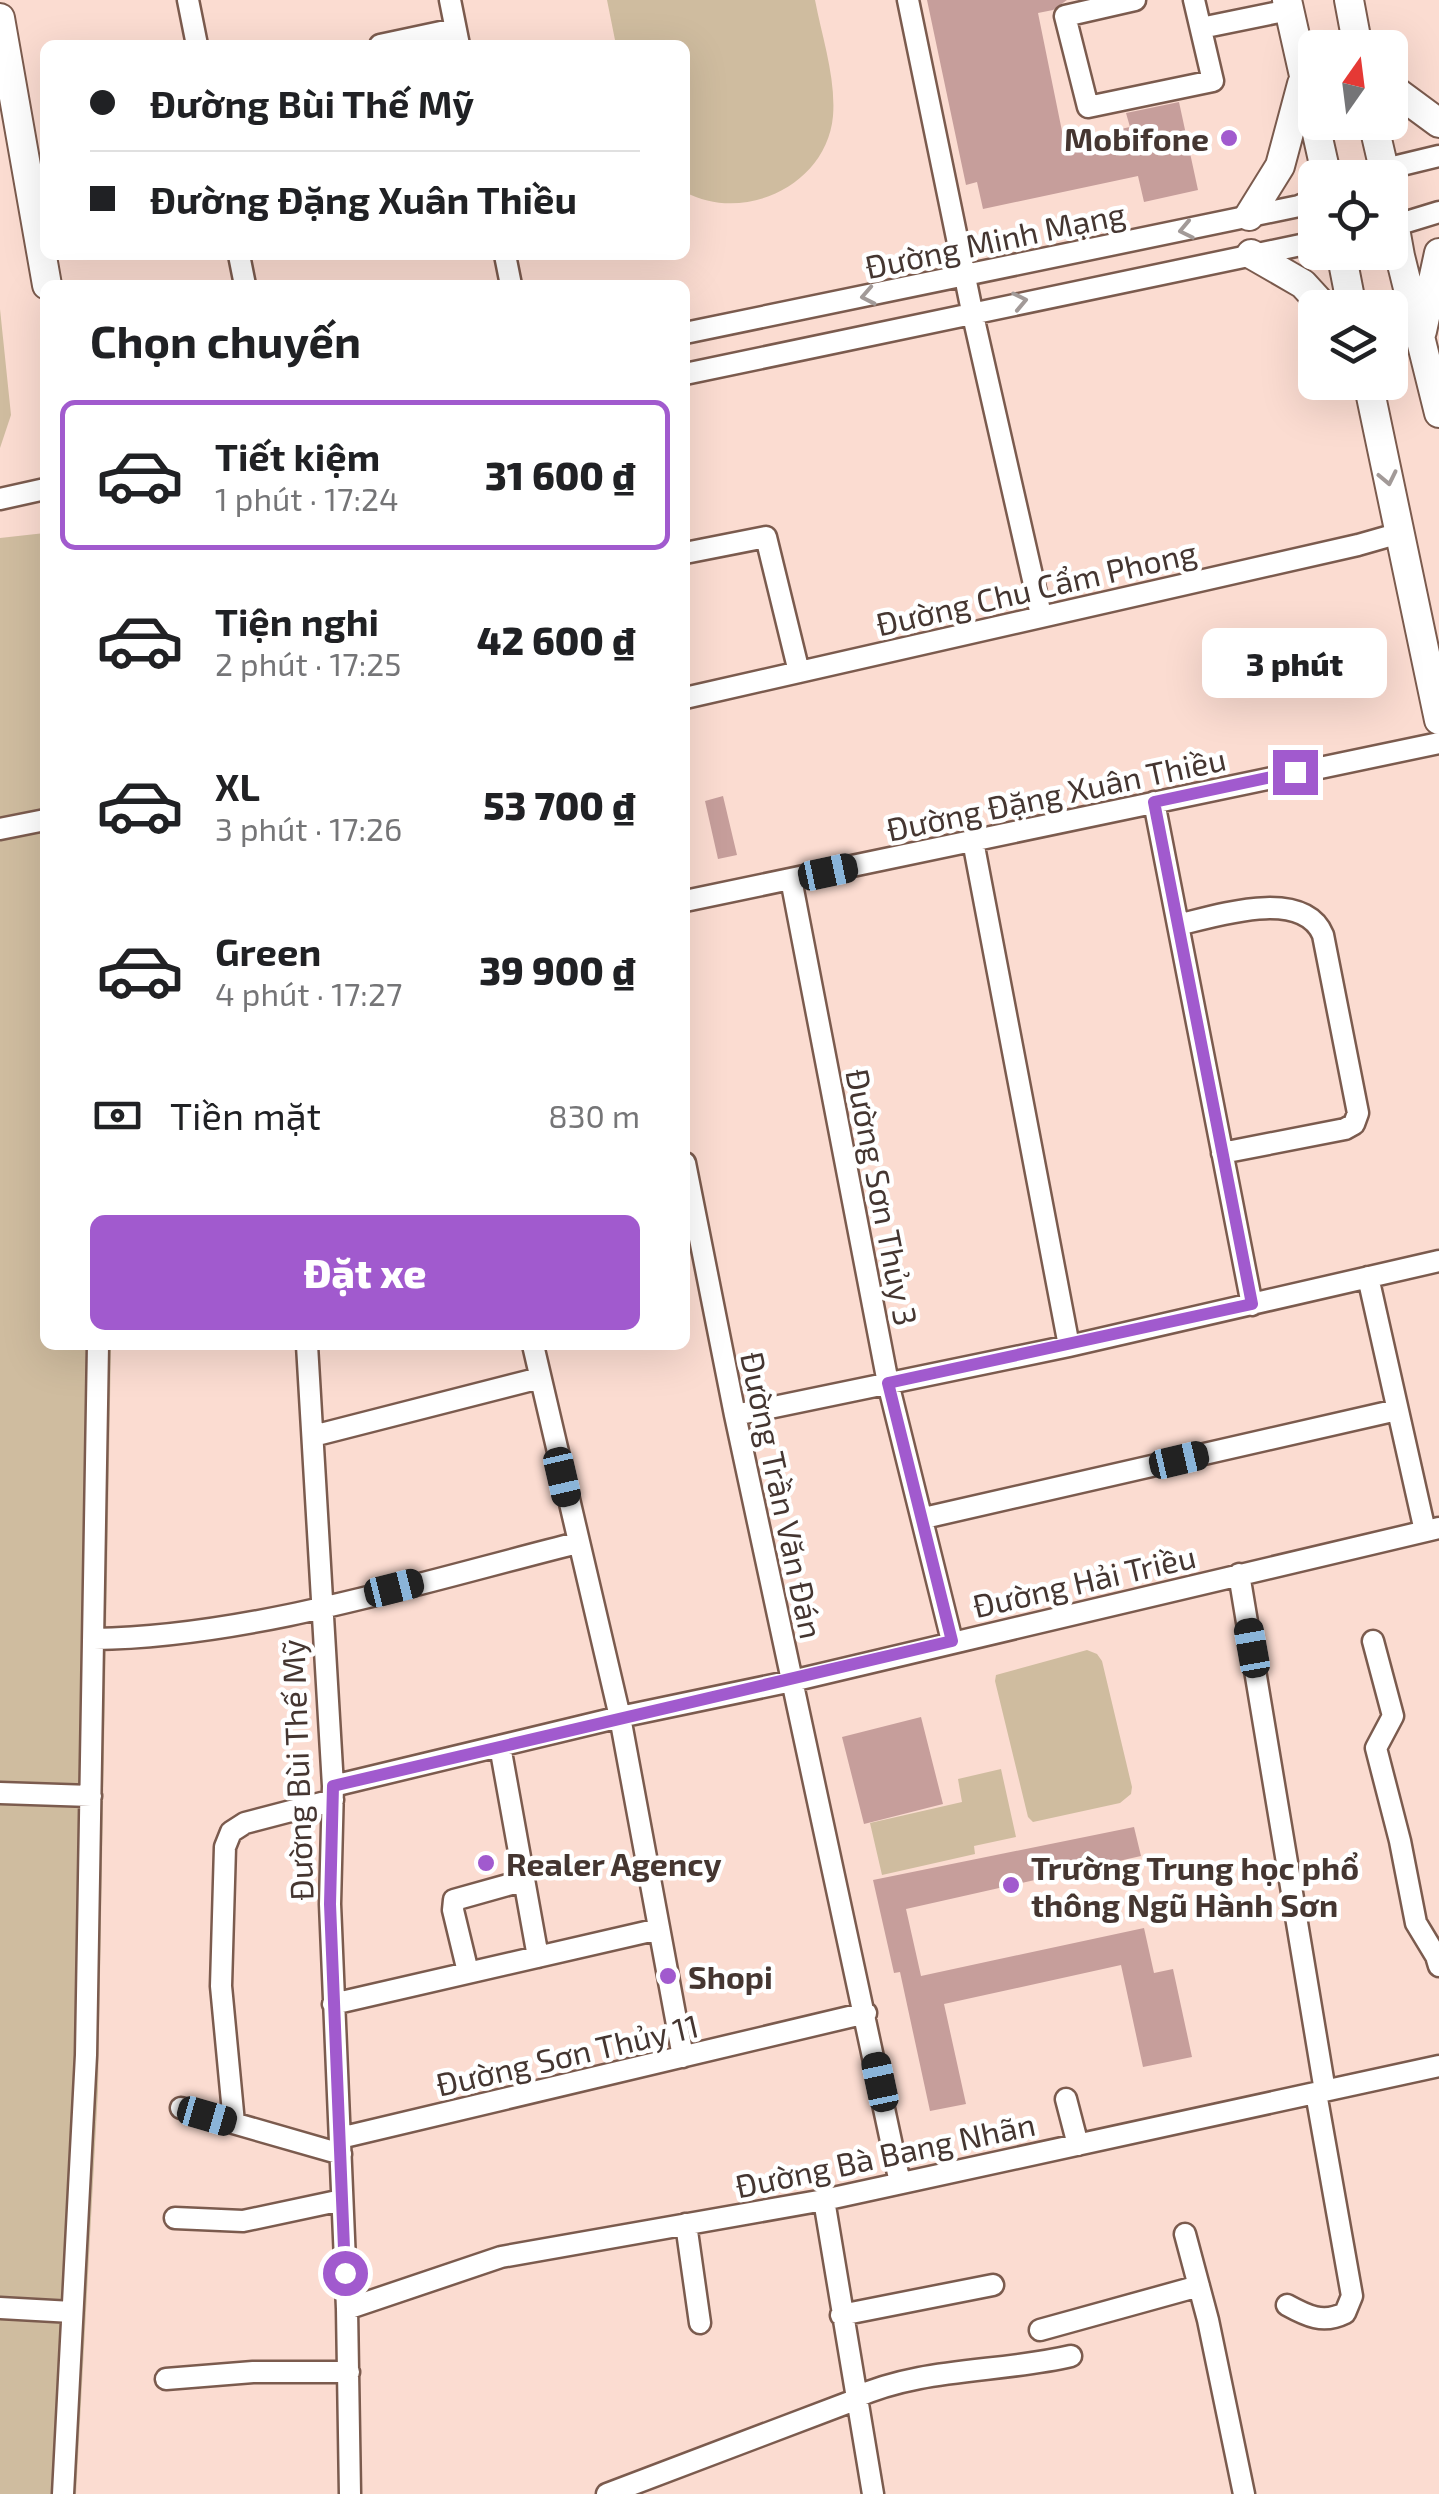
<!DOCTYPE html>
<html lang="vi">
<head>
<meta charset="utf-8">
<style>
	:root { --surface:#fff; --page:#f6f6f6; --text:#202124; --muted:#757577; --line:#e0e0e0; --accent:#a15ace }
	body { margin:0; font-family:"Exo 2",sans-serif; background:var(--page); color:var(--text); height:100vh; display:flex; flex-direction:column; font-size:38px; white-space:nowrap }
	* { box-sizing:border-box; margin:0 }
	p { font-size:32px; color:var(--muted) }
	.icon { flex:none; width:55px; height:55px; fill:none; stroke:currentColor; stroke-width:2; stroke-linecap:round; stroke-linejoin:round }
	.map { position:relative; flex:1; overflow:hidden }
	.sheet { position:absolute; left:40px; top:280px; width:650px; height:1070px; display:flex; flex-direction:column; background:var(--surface); border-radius:15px; box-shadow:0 10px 40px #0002 }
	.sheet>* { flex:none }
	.hud { position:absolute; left:40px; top:40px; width:650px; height:220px; border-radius:15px; box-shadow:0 10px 40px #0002; display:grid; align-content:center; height:220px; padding:0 50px; background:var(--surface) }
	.needle { width:65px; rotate:14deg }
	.buttons { position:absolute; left:1298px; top:30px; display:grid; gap:20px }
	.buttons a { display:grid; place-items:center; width:110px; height:110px; border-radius:15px; background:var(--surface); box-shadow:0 10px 40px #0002; font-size:50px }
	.end { position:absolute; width:45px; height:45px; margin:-22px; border:12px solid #a15ace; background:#fff; box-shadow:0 0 0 5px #fff }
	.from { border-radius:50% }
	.bubble { position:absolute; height:70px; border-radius:15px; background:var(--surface); box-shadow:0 10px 40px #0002; font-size:32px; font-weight:800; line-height:70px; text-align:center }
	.car { position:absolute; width:30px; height:60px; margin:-30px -15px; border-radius:12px; box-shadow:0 0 8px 2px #0007; background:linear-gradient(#222 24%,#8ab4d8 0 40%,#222 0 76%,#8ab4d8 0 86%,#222 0) }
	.hud b { display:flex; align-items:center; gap:35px; height:95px; font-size:38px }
	.hud b+b { border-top:2px solid var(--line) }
	.hud i { width:25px; height:25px; background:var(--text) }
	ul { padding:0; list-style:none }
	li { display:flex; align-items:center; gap:30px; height:150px; margin:0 20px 15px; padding:0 30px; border:5px solid transparent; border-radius:15px }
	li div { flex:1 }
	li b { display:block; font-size:38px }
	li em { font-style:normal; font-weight:800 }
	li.on { border-color:var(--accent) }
	li>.icon { width:90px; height:90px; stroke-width:1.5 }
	h2 { padding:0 50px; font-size:45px; line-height:120px }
	.pay { display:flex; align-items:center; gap:25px; height:110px; padding:0 50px; font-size:38px }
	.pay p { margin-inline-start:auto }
	.action { display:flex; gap:20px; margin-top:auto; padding:20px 50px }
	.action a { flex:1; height:115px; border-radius:15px; background:var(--accent); color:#fff; font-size:40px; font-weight:800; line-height:115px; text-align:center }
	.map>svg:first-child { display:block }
</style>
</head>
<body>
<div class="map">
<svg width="1439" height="2494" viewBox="0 0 1439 2494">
	<rect width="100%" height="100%" fill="#fbdcd1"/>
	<!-- green -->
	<path fill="#cfbc9f" d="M607,0H815C822,37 836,78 833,116C827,185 744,224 685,192V45H616Z
		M0,309L11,415L0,448Z
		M45,533V1345H111L98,2090L76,2494H0V538Z
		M1087,1650L1097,1654L1102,1661L1132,1787L1131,1794L1120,1803L1033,1822L1028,1817L995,1681L996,1675Z
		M1001,1769L1016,1837L974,1846L975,1854L882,1875L870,1823L962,1802L958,1779Z"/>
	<!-- building -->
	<path fill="#c69e9b" d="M927,0H1067L1053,10L1038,13L1064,141L1130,127L1126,113L1179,102L1198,190L1144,202L1138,176L983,209L977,182L966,185Z
		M723,796L737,855L718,859L705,801Z
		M921,1717L943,1804L864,1824L842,1737Z
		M1134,1827L1141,1856L906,1909L921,1976L1144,1928L1154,1973L1173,1969L1192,2057L1143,2067L1121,1965L944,2004L966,2104L930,2111L900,1972L894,1973L873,1880Z"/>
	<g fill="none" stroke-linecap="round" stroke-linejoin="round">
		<defs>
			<path id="minor" d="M188,0L197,45
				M450,0L459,45
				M908,0L972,311L1041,615
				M1135,0L1065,16L1088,107L1213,81L1194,0
				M1201,28L1289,10
				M380,45L455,29
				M1365,178L1385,169L1439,156
				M1390,227L1439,212
				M239,255L245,285
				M505,255L511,285
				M685,333L1299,206L1315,199
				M685,374L1315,242
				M0,499L45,489
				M685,553L766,537L799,672
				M685,698L1358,545L1400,533
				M1154,802L1252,1305
				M0,829L45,820
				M973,841L1069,1346
				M791,879L888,1383L952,1641
				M685,901L1439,743
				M1178,925C1215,916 1303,887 1323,935L1358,1113L1354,1124L1345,1129L1222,1153
				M685,1163L735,1415L900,2183
				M1368,1277L1425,1531
				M307,1345L333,1786L330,1904L347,2309L350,2494
				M533,1345L620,1717L683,2057
				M735,1415L1069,1346L1439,1261
				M313,1436L540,1378
				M924,1518L1397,1410
				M1239,1574L1325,2091
				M94,1639C251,1637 425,1581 577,1543
				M1373,1641L1393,1716L1376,1748L1400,1841L1416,1923L1436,1956L1439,1966
				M500,1746L538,1957
				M333,1786L620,1717L792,1681L1439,1528
				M0,1793L91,1796
				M468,1972L453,1910L454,1900L522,1881
				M333,2004L659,1929
				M1066,2099L1078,2145
				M181,2108L341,2154
				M234,2123L221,1986L225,1847L231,1832L245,1823L333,1800
				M340,2138L866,2013
				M824,2200L873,2494
				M175,2218L243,2221L342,2200
				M686,2224L700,2323
				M1185,2234L1208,2320L1244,2494
				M1287,2305C1307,2316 1323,2324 1345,2313L1352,2296L1316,2093
				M0,2308L72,2312
				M347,2309L501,2257L824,2200L1439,2066
				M841,2315L993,2285
				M1040,2330L1199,2286
				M166,2379L253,2372H349
				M854,2398C922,2367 999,2373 1071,2356
				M63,2494L86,2055L98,1345
				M607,2494L855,2400"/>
			<path id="major" d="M1287,0L1327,178
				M1349,0L1358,48
				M0,18L47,285
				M1390,87L1439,123
				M1373,122L1386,178
				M1390,201L1400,256L1439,413
				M1249,216L1280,166L1302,84
				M1341,252L1352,308
				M1251,254L1303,284L1325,308
				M1422,331L1439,253
				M1368,382L1439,720"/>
		</defs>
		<!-- minor casing -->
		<use href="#minor" stroke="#7b5b4e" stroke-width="25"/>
		<!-- major casing -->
		<use href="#major" stroke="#7b5b4e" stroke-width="32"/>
		<!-- minor -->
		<use href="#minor" stroke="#fff" stroke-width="20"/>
		<!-- major -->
		<use href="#major" stroke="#fff" stroke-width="28"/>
	</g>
	<!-- one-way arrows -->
	<defs><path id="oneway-chevron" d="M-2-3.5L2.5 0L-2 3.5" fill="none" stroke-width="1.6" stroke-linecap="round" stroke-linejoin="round" transform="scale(2.5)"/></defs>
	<g stroke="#a29a98">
		<use href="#oneway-chevron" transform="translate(1186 230) rotate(168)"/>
		<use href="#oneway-chevron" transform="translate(868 296) rotate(169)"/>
		<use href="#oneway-chevron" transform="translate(1020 301) rotate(-12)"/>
		<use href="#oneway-chevron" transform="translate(1388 478) rotate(78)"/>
	</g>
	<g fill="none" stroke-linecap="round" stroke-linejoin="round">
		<!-- route -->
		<path stroke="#a15ace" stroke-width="12" d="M345,2273L330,1904L333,1786L952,1641L888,1383L1252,1304L1154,802L1295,772"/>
	</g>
	<!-- markers -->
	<g fill="#a15ace" stroke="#fff" stroke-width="4">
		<circle cx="1229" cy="138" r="10"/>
		<circle cx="486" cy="1863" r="10"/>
		<circle cx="1011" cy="1885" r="10"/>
		<circle cx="668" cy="1976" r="10"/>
	</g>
	<g text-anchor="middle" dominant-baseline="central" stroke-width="9" stroke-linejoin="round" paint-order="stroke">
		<!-- poi labels -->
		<g font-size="32" font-weight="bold" fill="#453631" stroke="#fff" text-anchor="start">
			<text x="1209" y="138" text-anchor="end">Mobifone</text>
			<text x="506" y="1863">Realer Agency</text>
			<text x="1031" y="1867">Trường Trung học phổ<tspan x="1031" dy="37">thông Ngũ Hành Sơn</tspan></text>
			<text x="688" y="1976">Shopi</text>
		</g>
		<!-- street labels -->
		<g font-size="32" fill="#453631" stroke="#fff">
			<text transform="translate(995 239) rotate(-12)">Đường Minh Mạng</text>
			<text transform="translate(1036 587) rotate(-13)">Đường Chu Cẩm Phong</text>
			<text transform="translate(1056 793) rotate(-12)">Đường Đặng Xuân Thiều</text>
			<text transform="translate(883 1197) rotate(79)">Đường Sơn Thủy 3</text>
			<text transform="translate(783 1495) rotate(78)">Đường Trần Văn Đán</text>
			<text transform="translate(1084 1580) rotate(-13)">Đường Hải Triều</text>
			<text transform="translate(296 1770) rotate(-92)">Đường Bùi Thế Mỹ</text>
			<text transform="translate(567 2054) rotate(-13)">Đường Sơn Thủy 11</text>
			<text transform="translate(885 2154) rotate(-12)">Đường Bà Bang Nhãn</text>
		</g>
	</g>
</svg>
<div class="buttons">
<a><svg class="needle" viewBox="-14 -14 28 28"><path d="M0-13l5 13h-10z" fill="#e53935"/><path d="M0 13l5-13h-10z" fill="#757577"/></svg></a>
<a><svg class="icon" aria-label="locate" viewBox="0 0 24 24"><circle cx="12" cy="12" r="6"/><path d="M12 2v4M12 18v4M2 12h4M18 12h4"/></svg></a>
<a><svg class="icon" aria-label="layers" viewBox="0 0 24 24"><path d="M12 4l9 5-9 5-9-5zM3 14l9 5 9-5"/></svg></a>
</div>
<i class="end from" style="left:345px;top:2273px"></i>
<i class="end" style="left:1295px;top:772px"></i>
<div class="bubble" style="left:1202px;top:628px;width:185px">3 phút</div>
<i class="car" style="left:828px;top:872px;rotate:78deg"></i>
<i class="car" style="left:1179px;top:1460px;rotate:77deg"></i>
<i class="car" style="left:562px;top:1477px;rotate:167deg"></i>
<i class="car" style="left:394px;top:1588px;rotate:76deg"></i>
<i class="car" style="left:1252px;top:1648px;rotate:350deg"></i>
<i class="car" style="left:880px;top:2082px;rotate:348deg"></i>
<i class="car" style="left:207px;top:2116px;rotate:106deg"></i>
<div class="hud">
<b><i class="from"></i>Đường Bùi Thế Mỹ</b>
<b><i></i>Đường Đặng Xuân Thiều</b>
</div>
<section class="sheet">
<h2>Chọn chuyến</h2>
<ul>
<li class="on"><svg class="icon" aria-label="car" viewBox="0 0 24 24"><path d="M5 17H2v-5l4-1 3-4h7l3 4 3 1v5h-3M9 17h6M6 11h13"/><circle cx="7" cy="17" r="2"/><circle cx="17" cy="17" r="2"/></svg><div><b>Tiết kiệm</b><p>1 phút · 17:24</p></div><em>31 600 ₫</em></li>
<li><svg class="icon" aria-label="car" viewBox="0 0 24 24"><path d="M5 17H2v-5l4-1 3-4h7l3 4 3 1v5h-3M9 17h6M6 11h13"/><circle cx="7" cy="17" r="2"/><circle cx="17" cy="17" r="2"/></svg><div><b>Tiện nghi</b><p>2 phút · 17:25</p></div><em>42 600 ₫</em></li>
<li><svg class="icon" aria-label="car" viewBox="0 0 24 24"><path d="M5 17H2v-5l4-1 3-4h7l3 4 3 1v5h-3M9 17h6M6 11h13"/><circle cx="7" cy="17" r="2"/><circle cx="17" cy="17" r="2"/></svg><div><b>XL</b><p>3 phút · 17:26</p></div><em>53 700 ₫</em></li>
<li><svg class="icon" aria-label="car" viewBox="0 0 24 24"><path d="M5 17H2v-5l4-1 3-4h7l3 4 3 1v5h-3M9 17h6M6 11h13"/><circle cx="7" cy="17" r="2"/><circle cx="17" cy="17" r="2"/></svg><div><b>Green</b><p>4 phút · 17:27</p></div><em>39 900 ₫</em></li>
</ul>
<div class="pay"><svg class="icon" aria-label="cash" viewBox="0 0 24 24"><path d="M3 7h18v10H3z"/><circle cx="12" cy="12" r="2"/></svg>Tiền mặt<p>830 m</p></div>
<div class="action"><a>Đặt xe</a></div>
</section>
</div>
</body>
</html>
